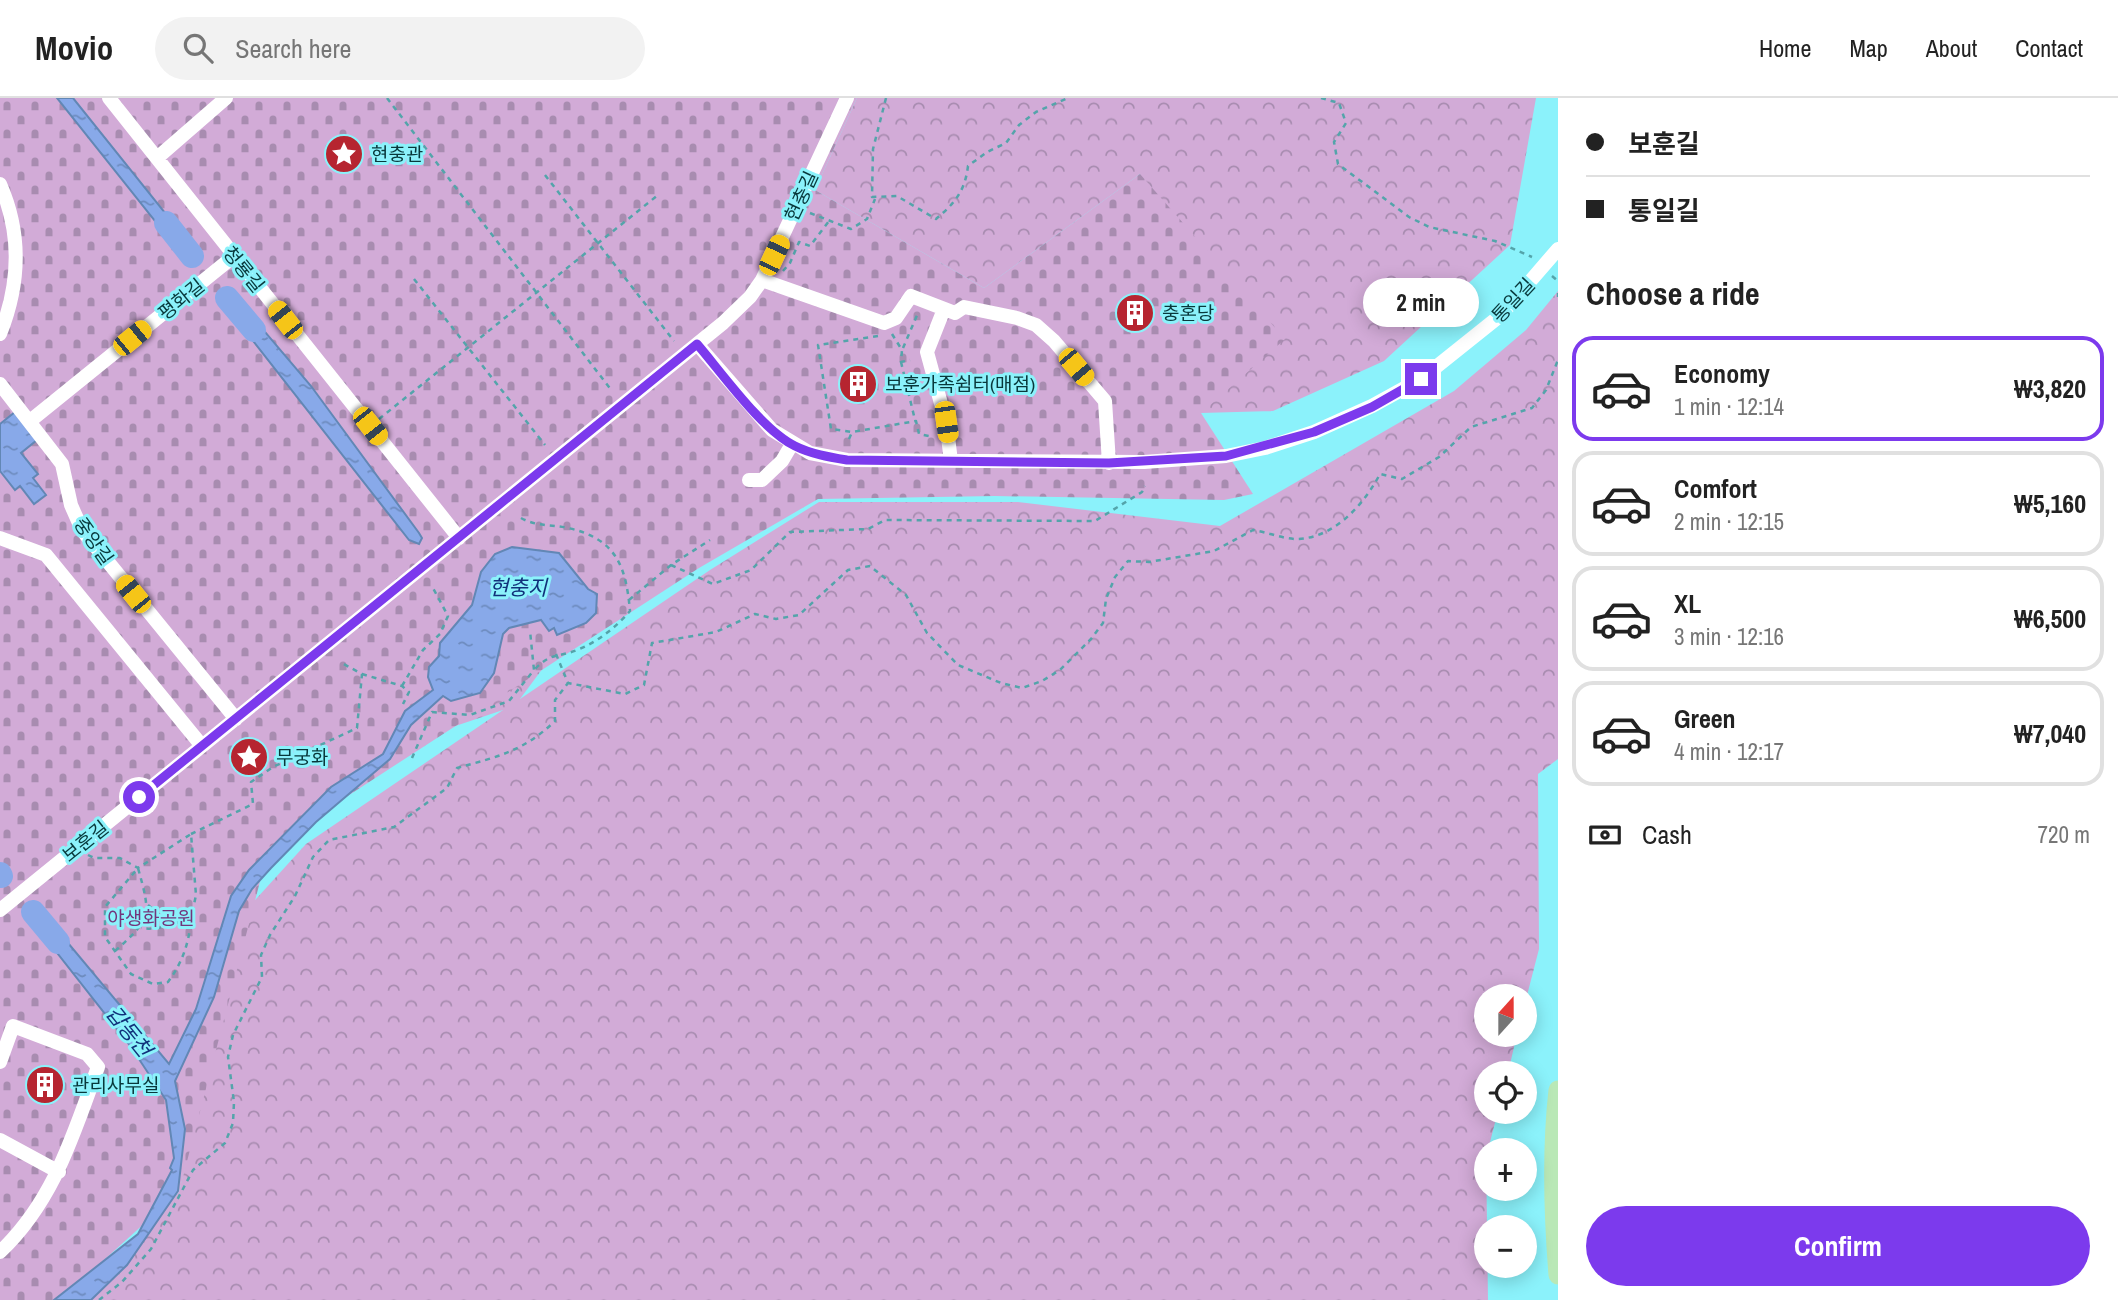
<!DOCTYPE html>
<html lang="en">
<head>
<meta charset="utf-8">
<style>
	:root { --surface:#fff; --page:#f2f2f2; --text:#222; --muted:#767676; --line:#e0e0e0; --accent:#7c3aed }
	body { margin:0; font-family:"Archivo Narrow","Noto Sans KR",sans-serif; background:var(--page); color:var(--text); height:100vh; display:flex; flex-direction:column; font-size:26px; white-space:nowrap }
	* { box-sizing:border-box; margin:0 }
	p { font-size:23px; color:var(--muted) }
	.icon { flex:none; width:38px; height:38px; fill:none; stroke:currentColor; stroke-width:2; stroke-linecap:round; stroke-linejoin:round }
	.map { position:relative; flex:1; overflow:hidden }
	.panel { display:flex; flex-direction:column; background:var(--surface); width:560px }
	.panel>* { flex:none }
	.banner { display:grid; align-content:center; height:154px; padding:0 28px; background:var(--surface) }
	.needle { width:46px; rotate:21deg }
	.fabs { position:absolute; left:1474px; top:886px; display:grid; gap:14px }
	.fabs a { display:grid; place-items:center; width:63px; height:63px; border-radius:50%; background:var(--surface); box-shadow:0 4px 18px #0003; font-size:35px }
	.end { position:absolute; width:32px; height:32px; margin:-16px; border:9px solid #7c3aed; background:#fff; box-shadow:0 0 0 4px #fff }
	.from { border-radius:50% }
	.bubble { position:absolute; height:49px; border-radius:24px; background:var(--surface); box-shadow:0 4px 18px #0003; font-size:23px; font-weight:800; line-height:49px; text-align:center }
	.car { position:absolute; width:21px; height:42px; margin:-21px -10px; border-radius:9px; box-shadow:0 0 5px 2px #0007; background:linear-gradient(#f5c518 24%,#345 0 40%,#f5c518 0 76%,#345 0 86%,#f5c518 0) }
	.banner b { display:flex; align-items:center; gap:24px; height:66px; font-size:26px }
	.banner b+b { border-top:2px solid var(--line) }
	.banner i { width:18px; height:18px; background:var(--text) }
	ul { padding:0; list-style:none }
	li { display:flex; align-items:center; gap:21px; height:105px; margin:0 14px 10px; padding:0 14px; border:4px solid var(--line); border-radius:21px }
	li div { flex:1 }
	li b { display:block; font-size:26px }
	li em { font-style:normal; font-weight:800 }
	li.selected { border-color:var(--accent) }
	li>.icon { width:63px; height:63px; stroke-width:1.5 }
	h2 { padding:0 28px; font-size:32px; line-height:84px }
	.pay { display:flex; align-items:center; gap:18px; height:77px; padding:0 28px; font-size:26px }
	.pay p { margin-inline-start:auto }
	.cta { display:flex; gap:14px; margin-top:auto; padding:14px 28px }
	.cta a { flex:1; height:80px; border-radius:42px; background:var(--accent); color:#fff; font-size:28px; font-weight:800; line-height:80px; text-align:center }
	header { display:flex; align-items:center; gap:42px; box-sizing:border-box; height:98px; padding:0 35px; background:var(--surface); border-bottom:2px solid var(--line) }
	header strong { font-size:33px }
	nav { display:flex; gap:38px; margin-inline-start:auto; font-size:24px }
	.search { width:490px; height:63px; background:var(--page); display:flex; align-items:center; gap:18px; box-sizing:border-box; padding:0 24px; border-radius:38px; color:var(--muted); font-size:26px }
	main { display:flex; flex:1; min-height:0 }
	.map>svg:first-child { display:block }
</style>
</head>
<body>
<header>
<strong>Movio</strong>
<div class="search"><svg class="icon" aria-label="search" viewBox="0 0 24 24"><circle cx="10" cy="10" r="6"/><path d="M15 15l6 6"/></svg>Search here</div>
<nav><a>Home</a><a>Map</a><a>About</a><a>Contact</a></nav>
</header>
<main>
<div class="map">
<svg width="1558" height="1202" viewBox="0 0 1558 1202">
	<defs>
		<pattern id="forest-crowns" width="20" height="18" patternUnits="userSpaceOnUse" patternTransform="scale(1.75)"><rect width="20" height="18" fill="#d2abd7"/><path d="M2 6a3 3 0 1 1 6 0M12 15a3 3 0 1 1 6 0" fill="none" stroke="#a88cb0"/></pattern>
		<pattern id="cemetery-stones" width="16" height="16" patternUnits="userSpaceOnUse" patternTransform="scale(1.75)"><rect width="16" height="16" fill="#d2abd7"/><path d="M2 7V4a2 2 0 0 1 4 0v3zM10 15v-3a2 2 0 0 1 4 0v3z" fill="#a88cb0"/></pattern>
		<pattern id="water-ripples" width="26" height="14" patternUnits="userSpaceOnUse" patternTransform="scale(1.75)"><rect width="26" height="14" fill="#88a9e9"/><path d="M2 4q2-2 4 0t4 0M15 11q2-2 4 0t4 0" fill="none" stroke="#6d8bbe"/></pattern>
	</defs>
	<rect width="100%" height="100%" fill="#8bf2fb"/>
	<!-- forest -->
	<path fill="url(#forest-crowns)" d="M857,0H1536L1510,147L1384,263L1273,313L1201,315L1140,76L984,190L815,92Z
		M1558,193V661L1538,676L1539,851L1524,909V898H1486V936H1517L1508,975H1486V1013H1498L1488,1052H1486L1488,1202H82L179,1094L247,811L306,746L503,612L390,650L252,773L43,808L543,570L520,601L710,472L819,404H1018L1220,428L1454,293L1526,232Z"/>
	<!-- cemetery -->
	<path fill="url(#cemetery-stones)" d="M0,0H857L815,92L984,190L1140,76L1285,241L1201,315L1253,396L1224,402L995,398L818,401L699,470L269,749L179,1094L60,1202H0Z"/>
	<!-- water -->
	<path fill="url(#water-ripples)" stroke="#6287b5" stroke-width="2" d="M57,0H73L186,141V150L175,148Z
		M234,207L243,208L311,288L419,435L422,440L419,446L409,442L232,216Z
		M15,314L37,342L21,355L38,376L33,380L46,397L34,406L20,388L15,392L0,373V326Z
		M512,449L559,455L588,491L597,496L596,515L586,525L557,537L554,530L549,533L541,522L509,530L503,536L494,575L480,595L451,603L443,598L411,627L390,661L316,724L271,770L252,791L239,813L214,899L175,983L185,1031L178,1093L127,1167L91,1202H54L138,1136L172,1072L170,1070L174,1060L166,1002L131,949L36,828L38,820L48,821L169,966L196,911L231,798L249,772L331,689L383,656L405,613L433,592L428,579L429,569L439,558L440,545L472,507L481,474L495,456Z"/>
	<g fill="none" stroke-linecap="round" stroke-linejoin="round">
		<!-- river -->
		<path stroke="#88a9e9" stroke-width="24" d="M166,125L192,158
			M227,200L254,232
			M0,776L1,778
			M33,814L58,844"/>
		<!-- path -->
		<path stroke="#54a4aa" stroke-width="2.5" stroke-dasharray="5 5" stroke-linecap="butt" d="M387,0L612,293
			M886,0L873,51L872,99L897,98L936,121C955,105 965,93 968,68L987,54L1006,45L1019,27L1036,14L1068,0
			M1321,0L1339,5L1346,25L1334,44L1338,66L1409,119L1429,129L1495,143L1532,159
			M545,77L674,243
			M810,115L851,131L867,121L875,101
			M783,173L790,165L799,144L810,148L829,123
			M1552,178L1558,183
			M414,181L545,347
			M1558,195V199
			M892,236L902,252L901,264L910,262
			M878,238L818,247L831,331L852,334L916,323L919,336L929,338V342
			M903,250L918,215
			M901,264L915,322
			M379,321L658,97
			M849,341L852,334
			M521,420C537,429 551,426 568,430C617,441 626,469 630,513C616,529 598,544 577,552C557,560 551,554 534,572
			M671,467L713,486L751,472L790,434L868,431L885,422L1095,423L1142,394L1145,388
			M629,502L671,467L710,442
			M556,556L568,585L625,596L644,587L652,545L716,534L755,516L776,521L799,517L848,472L870,468L906,497L927,535L958,567L1001,585L1022,590L1042,583L1060,572L1091,541L1103,525L1106,501L1115,479L1128,463L1149,464L1214,453L1253,432C1267,434 1283,441 1297,441C1335,440 1364,406 1380,376L1402,381L1439,359L1471,329L1532,310L1546,292L1558,262
			M362,576L402,588L409,594L403,606
			M402,588L423,552L440,536L448,518L433,490
			M412,660L432,614L470,617L509,603L534,572L530,533
			M191,736L253,706L251,684L273,669L357,630L362,576L340,564
			M88,757L94,760H120L138,770L191,736L196,797L191,821
			M148,807L169,825
			M115,853C152,820 151,817 138,770L105,809V839L131,876L153,886L168,884C182,865 189,846 191,821C172,825 159,833 141,830
			M99,1202L122,1184L151,1151L193,1072L225,1045L233,1025L234,1004L228,959L233,937L262,879L261,857L270,837L295,798L313,759L329,742L394,729L447,690L457,670C497,659 524,653 555,623V602L568,585"/>
		<!-- minor -->
		<path stroke="#fff" stroke-width="14" d="M109,0L459,440
			M157,60L226,0
			M0,86C22,136 20,186 0,236
			M762,182L884,225L896,220L911,198L955,215L964,209L1017,220L1036,227L1054,243L1105,303L1109,365
			M944,211L927,254L946,324L951,363
			M697,246L772,332L810,355L847,362L1144,364L1226,358L1265,350L1314,334L1372,308L1421,281L1501,217L1558,151
			M0,286L62,366L71,407L82,432L236,621
			M30,323L234,158
			M749,382H762L782,363L792,346
			M0,440L46,457L202,648
			M0,812L723,225L750,199L762,182L847,0
			M0,964L13,928L87,956L98,969C73,1037 54,1103 0,1154
			M0,1042L59,1074"/>
		<!-- major -->
		<path stroke="#b9e8b6" stroke-width="19" d="M1558,992C1551,1054 1553,1115 1558,1177"/>
	</g>
	<g fill="none" stroke-linecap="round" stroke-linejoin="round">
		<!-- route -->
		<path stroke="#7c3aed" stroke-width="9" d="M139,699L697,246C722,275 762,332 795,348C811,356 829,359 847,362L1109,365L1226,358L1314,334L1372,309L1421,281"/>
	</g>
	<!-- icons -->
	<defs>
		<symbol id="sight-disc" viewBox="-11 -11 22 22"><circle r="9.5" fill="#b62530" stroke="#8bf2fb"/><path d="M0-6L1.8-2.2L6-1.7L2.9 1.2L3.7 5.4L0 3.3L-3.7 5.4L-2.9 1.2L-6-1.7L-1.8-2.2Z" fill="#fff"/></symbol>
		<symbol id="building-disc" viewBox="-11 -11 22 22"><circle r="9.5" fill="#b62530" stroke="#8bf2fb"/><path d="M-4-6H4V6H1V3H-1V6H-4ZM-2.5-4.3h1.7v1.8h-1.7ZM.8-4.3h1.7v1.8H.8ZM-2.5-1h1.7V.8h-1.7ZM.8-1h1.7V.8H.8Z" fill="#fff"/></symbol>
	</defs>
	<g fill-rule="evenodd">
		<use href="#sight-disc" x="322" y="34" width="44" height="44"/>
		<use href="#building-disc" x="1113" y="193" width="44" height="44"/>
		<use href="#building-disc" x="836" y="264" width="44" height="44"/>
		<use href="#sight-disc" x="227" y="637" width="44" height="44"/>
		<use href="#building-disc" x="23" y="965" width="44" height="44"/>
	</g>
	<g text-anchor="middle" dominant-baseline="central" stroke-width="6" stroke-linejoin="round" paint-order="stroke">
		<!-- poi labels -->
		<g font-size="19" fill="#08383b" stroke="#8bf2fb" text-anchor="start">
			<text x="371" y="56">현충관</text>
			<text x="1162" y="215">충혼당</text>
			<text x="885" y="286">보훈가족쉼터(매점)</text>
			<text x="276" y="659">무궁화</text>
			<text x="72" y="987">관리사무실</text>
		</g>
		<!-- street labels -->
		<g font-size="19" fill="#08383b" stroke="#8bf2fb">
			<text transform="translate(801 98) rotate(-65)">현충길</text>
			<text transform="translate(244 171) rotate(51)">청룡길</text>
			<text transform="translate(181 201) rotate(-39)">평화길</text>
			<text transform="translate(1513 202) rotate(-47)">통일길</text>
			<text transform="translate(94 443) rotate(55)">중앙길</text>
			<text transform="translate(85 743) rotate(-39)">보훈길</text>
		</g>
		<!-- park labels -->
		<g font-size="19" fill="#73357b" stroke="#8bf2fb">
			<text x="151" y="820">야생화공원</text>
		</g>
		<!-- water labels -->
		<g font-size="21" font-style="italic" fill="#11317a" stroke="#8bf2fb">
			<text x="518" y="489">현충지</text>
			<text transform="translate(129 933) rotate(51)">갑동천</text>
		</g>
	</g>
</svg>
<div class="fabs">
<a><svg class="needle" viewBox="-14 -14 28 28"><path d="M0-13l5 13h-10z" fill="#e53935"/><path d="M0 13l5-13h-10z" fill="#767676"/></svg></a>
<a><svg class="icon" aria-label="locate" viewBox="0 0 24 24"><circle cx="12" cy="12" r="6"/><path d="M12 2v4M12 18v4M2 12h4M18 12h4"/></svg></a>
<a>+</a>
<a>−</a>
</div>
<i class="end from" style="left:139px;top:699px"></i>
<i class="end" style="left:1421px;top:281px"></i>
<div class="bubble" style="left:1363px;top:180px;width:116px">2 min</div>
<i class="car" style="left:774px;top:157px;rotate:25deg"></i>
<i class="car" style="left:285px;top:222px;rotate:322deg"></i>
<i class="car" style="left:132px;top:240px;rotate:51deg"></i>
<i class="car" style="left:1076px;top:269px;rotate:140deg"></i>
<i class="car" style="left:946px;top:324px;rotate:172deg"></i>
<i class="car" style="left:370px;top:328px;rotate:142deg"></i>
<i class="car" style="left:133px;top:496px;rotate:321deg"></i>
</div>
<section class="panel">
<div class="banner">
<b><i class="from"></i>보훈길</b>
<b><i></i>통일길</b>
</div>
<h2>Choose a ride</h2>
<ul>
<li class="selected"><svg class="icon" aria-label="car" viewBox="0 0 24 24"><path d="M5 17H2v-5l4-1 3-4h7l3 4 3 1v5h-3M9 17h6M6 11h13"/><circle cx="7" cy="17" r="2"/><circle cx="17" cy="17" r="2"/></svg><div><b>Economy</b><p>1 min · 12:14</p></div><em>₩3,820</em></li>
<li><svg class="icon" aria-label="car" viewBox="0 0 24 24"><path d="M5 17H2v-5l4-1 3-4h7l3 4 3 1v5h-3M9 17h6M6 11h13"/><circle cx="7" cy="17" r="2"/><circle cx="17" cy="17" r="2"/></svg><div><b>Comfort</b><p>2 min · 12:15</p></div><em>₩5,160</em></li>
<li><svg class="icon" aria-label="car" viewBox="0 0 24 24"><path d="M5 17H2v-5l4-1 3-4h7l3 4 3 1v5h-3M9 17h6M6 11h13"/><circle cx="7" cy="17" r="2"/><circle cx="17" cy="17" r="2"/></svg><div><b>XL</b><p>3 min · 12:16</p></div><em>₩6,500</em></li>
<li><svg class="icon" aria-label="car" viewBox="0 0 24 24"><path d="M5 17H2v-5l4-1 3-4h7l3 4 3 1v5h-3M9 17h6M6 11h13"/><circle cx="7" cy="17" r="2"/><circle cx="17" cy="17" r="2"/></svg><div><b>Green</b><p>4 min · 12:17</p></div><em>₩7,040</em></li>
</ul>
<div class="pay"><svg class="icon" aria-label="cash" viewBox="0 0 24 24"><path d="M3 7h18v10H3z"/><circle cx="12" cy="12" r="2"/></svg>Cash<p>720 m</p></div>
<div class="cta"><a>Confirm</a></div>
</section>
</main>
</body>
</html>
